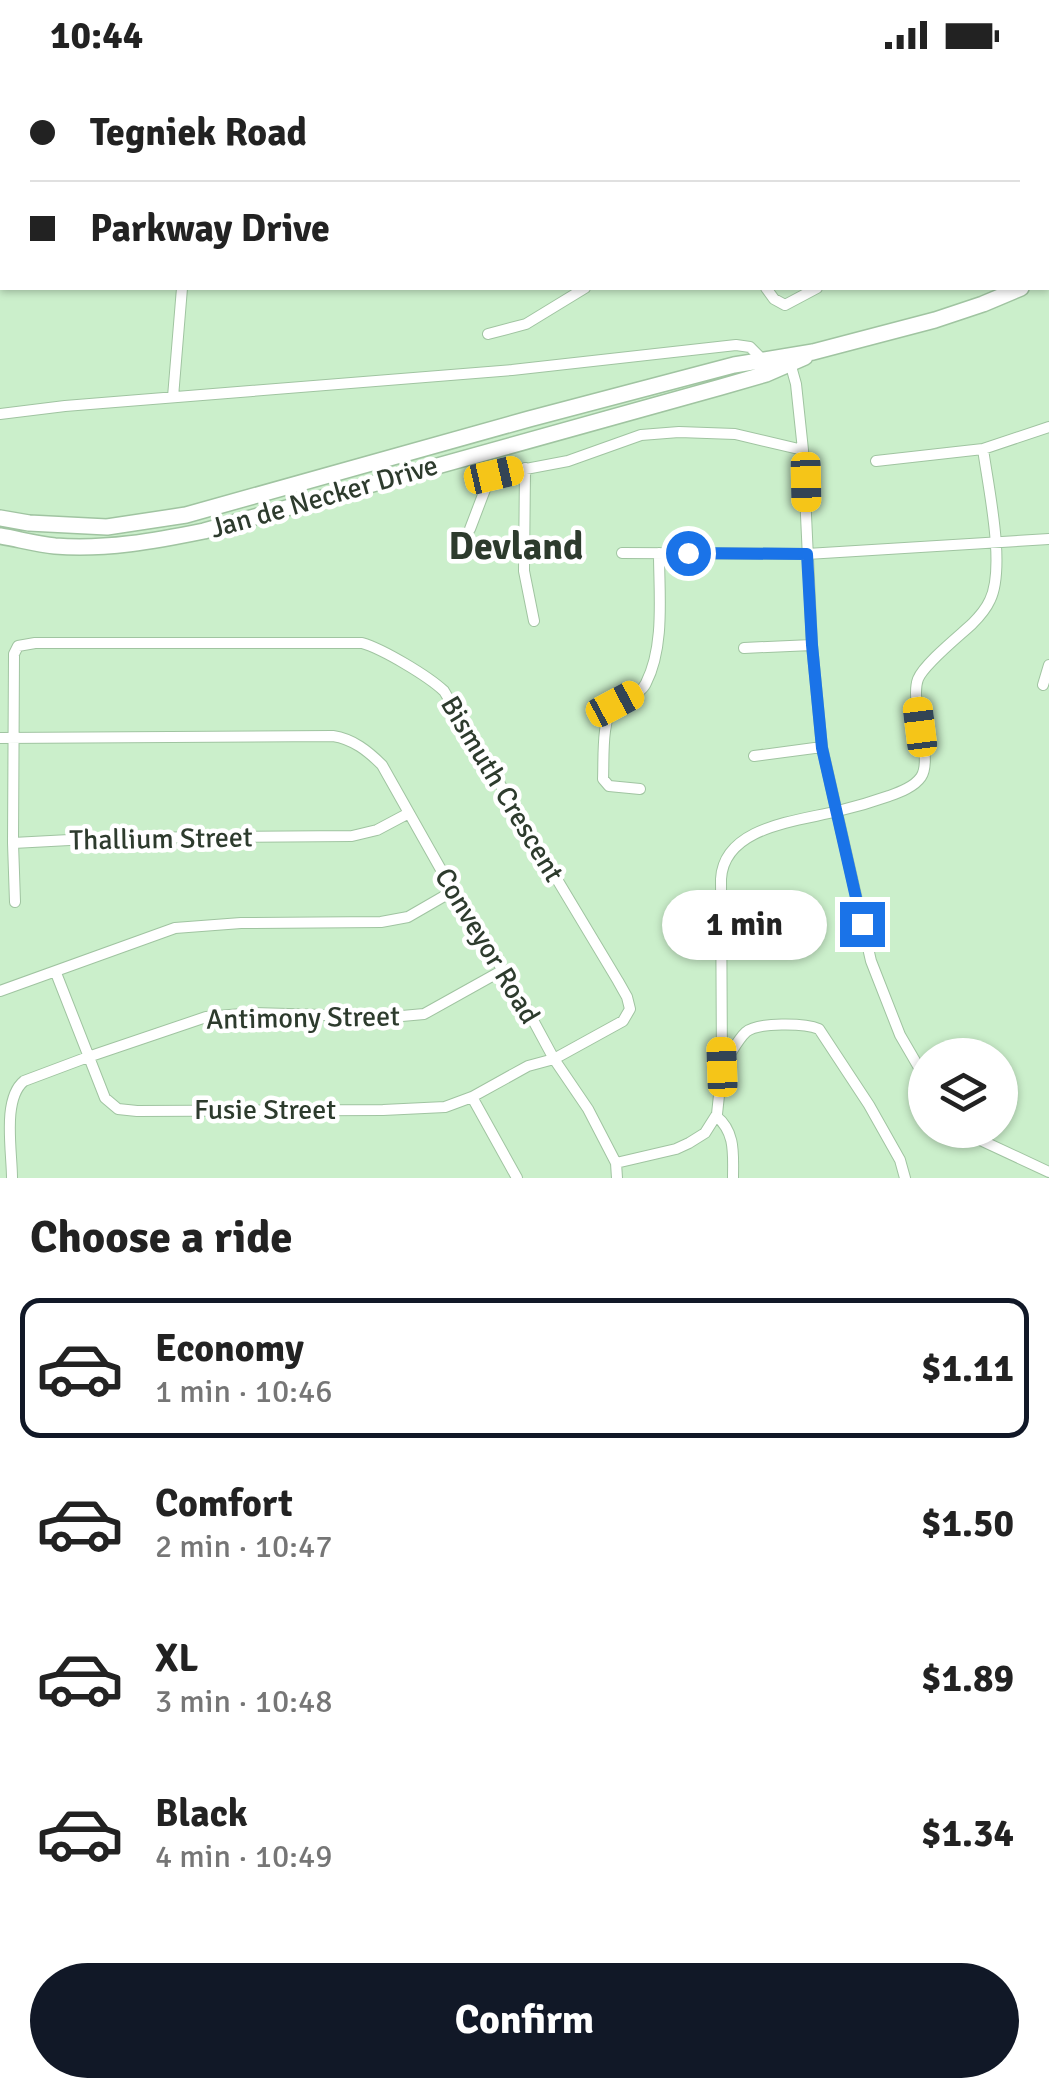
<!DOCTYPE html>
<html lang="en">
<head>
<meta charset="utf-8">
<style>
	:root { --surface:#fff; --page:#f6f6f6; --text:#222; --muted:#767676; --line:#e0e0e0; --accent:#111827 }
	body { margin:0; font-family:Signika,sans-serif; background:var(--page); color:var(--text); height:100vh; display:flex; flex-direction:column; font-size:38px; white-space:nowrap }
	* { box-sizing:border-box; margin:0 }
	p { font-size:32px; color:var(--muted) }
	.icon { flex:none; width:55px; height:55px; fill:none; stroke:currentColor; stroke-width:2; stroke-linecap:round; stroke-linejoin:round }
	.map { position:relative; height:1108px; overflow:hidden }
	.details { display:flex; flex-direction:column; background:var(--surface); flex:1 }
	.details>* { flex:none }
	.top-card { position:absolute; left:0px; top:0px; width:1050px; height:220px; box-shadow:0 2px 8px #0004; display:grid; align-content:center; height:220px; padding:0 30px; background:var(--surface) }
	.controls { position:absolute; left:908px; top:968px; display:grid; gap:20px }
	.controls a { display:grid; place-items:center; width:110px; height:110px; border-radius:50%; background:var(--surface); box-shadow:0 2px 8px #0004; font-size:50px }
	.end { position:absolute; width:45px; height:45px; margin:-22px; border:12px solid #1a73e8; background:#fff; box-shadow:0 0 0 5px #fff }
	.from { border-radius:50% }
	.bubble { position:absolute; height:70px; border-radius:35px; background:var(--surface); box-shadow:0 2px 8px #0004; font-size:32px; font-weight:700; line-height:70px; text-align:center }
	.car { position:absolute; width:30px; height:60px; margin:-30px -15px; border-radius:12px; box-shadow:0 0 8px 2px #0007; background:linear-gradient(#f5c518 24%,#345 0 40%,#f5c518 0 76%,#345 0 86%,#f5c518 0) }
	.top-card b { display:flex; align-items:center; gap:35px; height:95px; font-size:38px }
	.top-card b+b { border-top:2px solid var(--line) }
	.top-card i { width:25px; height:25px; background:var(--text) }
	ul { padding:0; list-style:none }
	li { display:flex; align-items:center; gap:30px; height:140px; margin:0 20px 15px; padding:0 10px; border:5px solid transparent; border-radius:20px }
	li div { flex:1 }
	li b { display:block; font-size:38px }
	li em { font-style:normal; font-weight:700 }
	li.selected { border-color:var(--accent) }
	li>.icon { width:90px; height:90px; stroke-width:1.5 }
	h2 { padding:0 30px; font-size:45px; line-height:120px }
	.primary-button { display:flex; gap:20px; margin-top:auto; padding:20px 30px }
	.primary-button a { flex:1; height:115px; border-radius:60px; background:var(--accent); color:#fff; font-size:40px; font-weight:700; line-height:115px; text-align:center }
	.status { display:flex; justify-content:space-between; align-items:center; height:70px; padding:0 50px; background:var(--surface); direction:ltr }
	.status svg { height:28px; fill:currentColor }
	.map>svg:first-child { display:block }
</style>
</head>
<body>
<div class="status"><b>10:44</b><svg viewBox="0 0 49 12"><path d="M0 12V9h3v3zM5 12V6h3v6zM10 12V3h3v9zM15 12V0h3v12zM26 1h20v11H26zM47 4h2v5h-2z"/></svg></div>
<div class="map">
<svg width="1049" height="1108" viewBox="0 0 1049 1108">
	<rect width="100%" height="100%" fill="#cbefcb"/>
	<g fill="none" stroke-linecap="round" stroke-linejoin="round">
		<defs>
			<path id="street" d="M121,0L122,2
				M626,0L628,2
				M729,0L731,2
				M828,0L830,2
				M969,0L970,2
				M769,2L773,0
				M1048,123L1049,125
				M766,218L774,229L785,235L817,218
				M488,264L526,254L585,218
				M789,289L796,314L803,380L812,575L822,677L871,891L900,965L925,1008
				M173,327L182,218
				M0,344L65,336L512,300L736,275L750,277L762,289
				M876,391L983,379L1049,357
				M525,398L524,501L534,551
				M470,459L489,409L494,405L568,391L641,365L679,362L735,364L803,380
				M622,483L807,484L1049,469
				M744,578L812,575
				M1043,615L1049,595
				M0,668L333,666C353,669 368,681 382,695L453,821L527,939L554,989L588,1039L616,1093L617,1108
				M754,686L822,677
				M640,719L609,716L603,709C604,691 601,647 615,634C624,626 641,625 646,613C665,576 659,524 659,483
				M13,773L107,768L352,766L377,760L409,743
				M15,832L13,773L14,584L18,576L35,573H362C383,579 428,606 444,621L618,911L627,927L630,939L623,951L554,989L528,996L472,1027L445,1037L383,1040L137,1041L118,1039L105,1028L56,903
				M0,921L175,858L241,853L381,852L408,847L453,821
				M722,996C730,986 737,970 746,962C758,952 805,953 819,959L869,1035L900,1090L905,1108
				M472,1027L517,1108
				M716,1046C736,1062 733,1085 733,1108
				M966,1060L976,1068L1049,1102
				M616,1093L676,1079L689,1073L705,1063L717,1044L722,997L721,809C724,756 799,751 838,741C855,737 872,732 889,726C900,722 914,717 921,707C934,688 909,633 918,609C924,594 959,566 972,554C979,547 986,539 990,530C1006,497 988,416 983,379
				M12,1108C12,1081 2,1029 24,1011L88,987L206,947L253,943L391,947L424,944L503,900"/>
			<path id="secondary" d="M1048,202L1049,201
				M0,448L29,453L107,457L186,445L529,349L734,295L813,282L935,250L983,234L1021,218
				M0,466C18,469 36,474 55,476C105,480 155,471 204,461L721,317L766,304L805,287"/>
		</defs>
		<!-- street casing -->
		<use href="#street" stroke="#a0c4a1" stroke-width="12"/>
		<!-- secondary casing -->
		<use href="#secondary" stroke="#a0c4a1" stroke-width="18"/>
		<!-- street -->
		<use href="#street" stroke="#fff" stroke-width="10"/>
		<!-- secondary -->
		<use href="#secondary" stroke="#fff" stroke-width="15"/>
	</g>
	<g fill="none" stroke-linecap="round" stroke-linejoin="round">
		<!-- route -->
		<path stroke="#1a73e8" stroke-width="12" d="M688,483L807,484L812,575L822,678L862,854"/>
	</g>
	<g text-anchor="middle" dominant-baseline="central" stroke-width="9" stroke-linejoin="round" paint-order="stroke">
		<!-- street labels -->
		<g font-size="28" fill="#2d3b2d" stroke="#fff">
			<text transform="translate(324 427) rotate(-16)">Jan de Necker Drive</text>
			<text transform="translate(502 719) rotate(59)">Bismuth Crescent</text>
			<text transform="translate(161 769) rotate(-1)">Thallium Street</text>
			<text transform="translate(487 876) rotate(59)">Conveyor Road</text>
			<text transform="translate(303 948) rotate(-1)">Antimony Street</text>
			<text x="265" y="1040">Fusie Street</text>
		</g>
		<!-- district labels -->
		<g font-size="38" font-weight="bold" fill="#2d3b2d" stroke="#fff">
			<text x="516" y="476">Devland</text>
		</g>
	</g>
</svg>
<div class="controls">
<a><svg class="icon" aria-label="layers" viewBox="0 0 24 24"><path d="M12 4l9 5-9 5-9-5zM3 14l9 5 9-5"/></svg></a>
</div>
<i class="end from" style="left:688px;top:483px"></i>
<i class="end" style="left:862px;top:854px"></i>
<div class="bubble" style="left:662px;top:820px;width:165px">1 min</div>
<i class="car" style="left:494px;top:405px;rotate:77deg"></i>
<i class="car" style="left:806px;top:412px;rotate:179deg"></i>
<i class="car" style="left:615px;top:634px;rotate:62deg"></i>
<i class="car" style="left:920px;top:657px;rotate:353deg"></i>
<i class="car" style="left:722px;top:997px;rotate:358deg"></i>
<div class="top-card">
<b><i class="from"></i>Tegniek Road</b>
<b><i></i>Parkway Drive</b>
</div>
</div>
<section class="details">
<h2>Choose a ride</h2>
<ul>
<li class="selected"><svg class="icon" aria-label="car" viewBox="0 0 24 24"><path d="M5 17H2v-5l4-1 3-4h7l3 4 3 1v5h-3M9 17h6M6 11h13"/><circle cx="7" cy="17" r="2"/><circle cx="17" cy="17" r="2"/></svg><div><b>Economy</b><p>1 min · 10:46</p></div><em>$1.11</em></li>
<li><svg class="icon" aria-label="car" viewBox="0 0 24 24"><path d="M5 17H2v-5l4-1 3-4h7l3 4 3 1v5h-3M9 17h6M6 11h13"/><circle cx="7" cy="17" r="2"/><circle cx="17" cy="17" r="2"/></svg><div><b>Comfort</b><p>2 min · 10:47</p></div><em>$1.50</em></li>
<li><svg class="icon" aria-label="car" viewBox="0 0 24 24"><path d="M5 17H2v-5l4-1 3-4h7l3 4 3 1v5h-3M9 17h6M6 11h13"/><circle cx="7" cy="17" r="2"/><circle cx="17" cy="17" r="2"/></svg><div><b>XL</b><p>3 min · 10:48</p></div><em>$1.89</em></li>
<li><svg class="icon" aria-label="car" viewBox="0 0 24 24"><path d="M5 17H2v-5l4-1 3-4h7l3 4 3 1v5h-3M9 17h6M6 11h13"/><circle cx="7" cy="17" r="2"/><circle cx="17" cy="17" r="2"/></svg><div><b>Black</b><p>4 min · 10:49</p></div><em>$1.34</em></li>
</ul>
<div class="primary-button"><a>Confirm</a></div>
</section>
</body>
</html>
